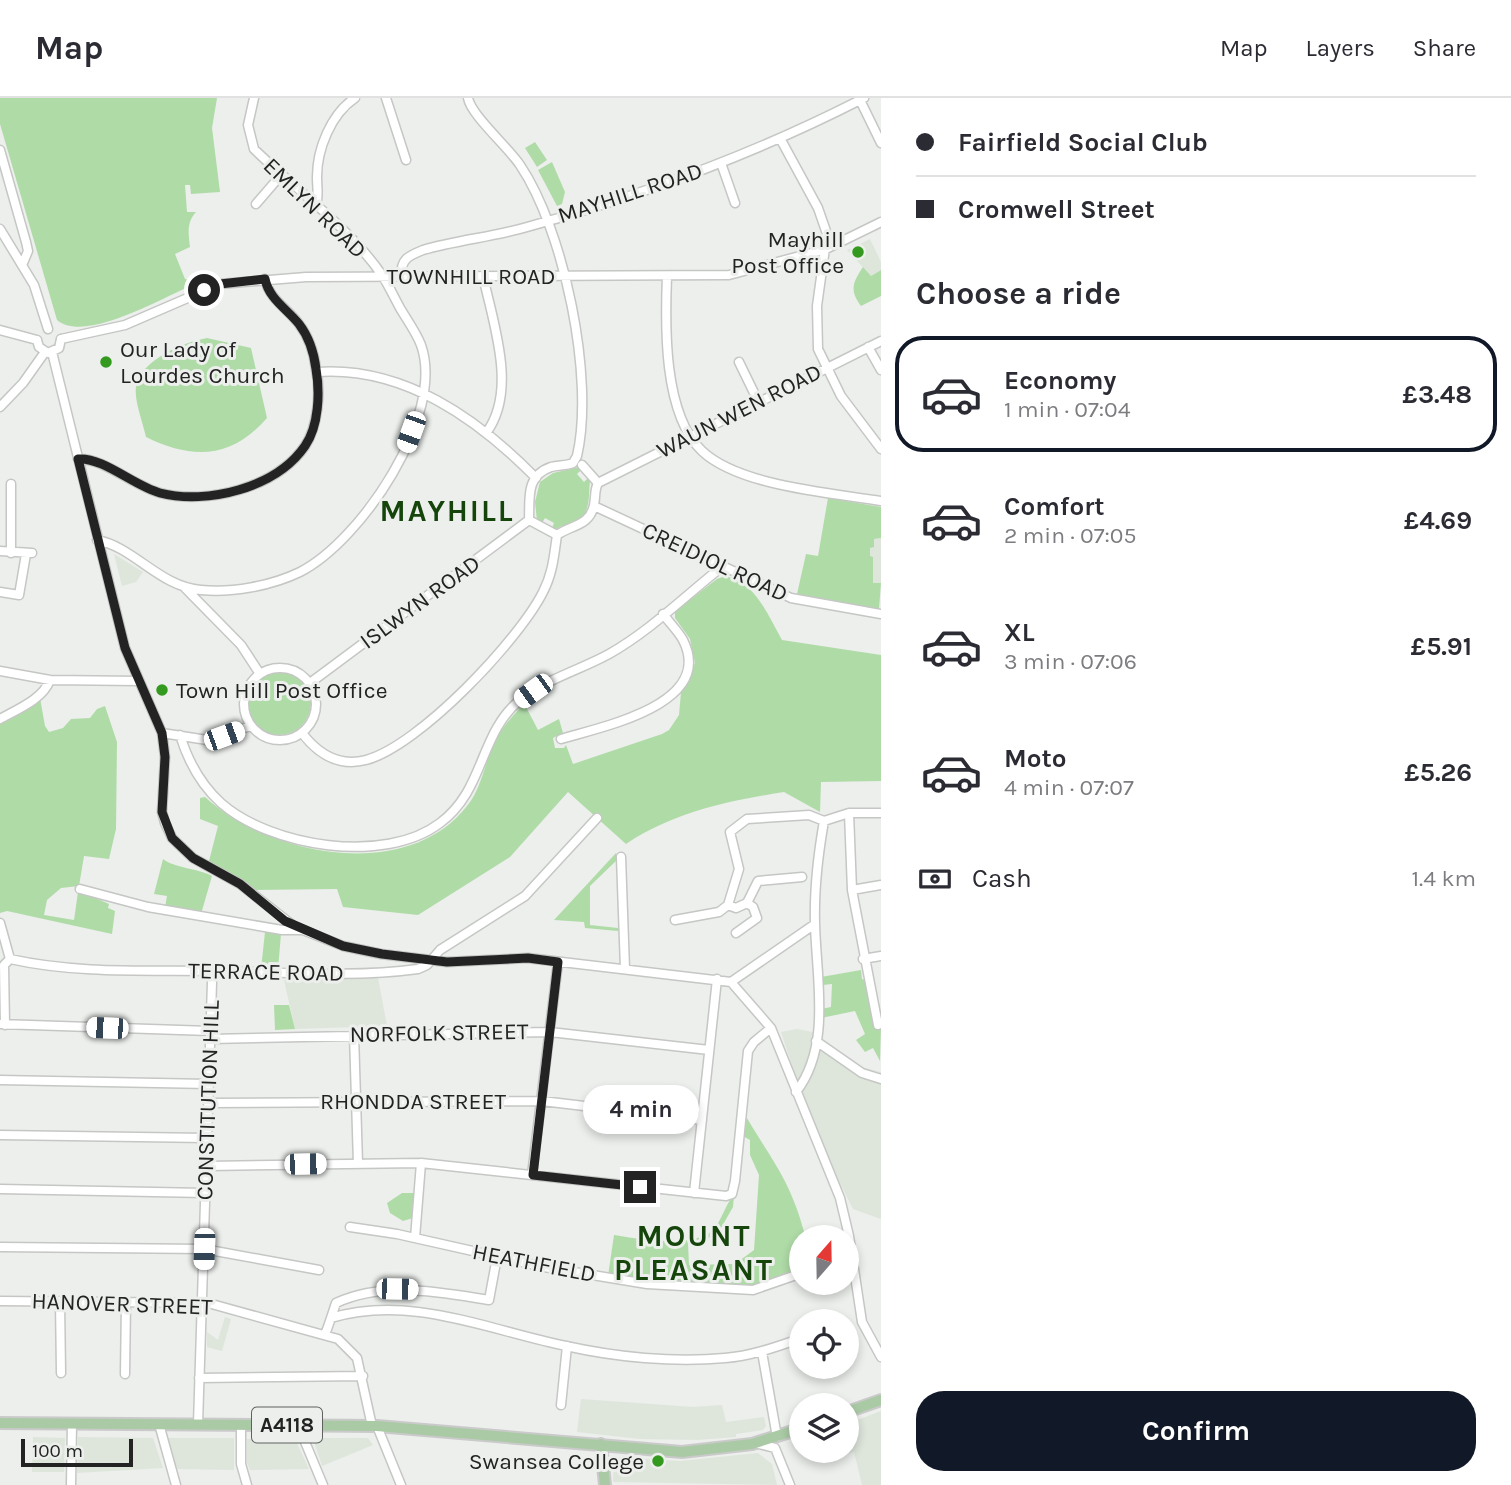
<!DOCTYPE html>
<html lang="en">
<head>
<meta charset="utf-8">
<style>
	:root { --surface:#fff; --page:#f7f7f7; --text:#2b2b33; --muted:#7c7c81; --line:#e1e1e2; --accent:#111827 }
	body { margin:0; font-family:Karla,sans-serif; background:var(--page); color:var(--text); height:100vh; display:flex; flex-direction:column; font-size:26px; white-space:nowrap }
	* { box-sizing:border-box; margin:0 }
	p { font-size:23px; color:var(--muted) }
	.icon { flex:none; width:38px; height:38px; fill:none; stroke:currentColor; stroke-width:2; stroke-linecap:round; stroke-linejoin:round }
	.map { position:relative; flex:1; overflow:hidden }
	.details { display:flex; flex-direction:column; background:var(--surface); width:630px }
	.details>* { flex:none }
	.top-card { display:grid; align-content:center; height:154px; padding:0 35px; background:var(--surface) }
	.needle { width:46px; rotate:20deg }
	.tools { position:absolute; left:789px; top:1127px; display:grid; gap:14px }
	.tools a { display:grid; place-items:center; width:70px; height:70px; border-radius:50%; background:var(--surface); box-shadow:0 4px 10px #0003; font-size:35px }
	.scale { position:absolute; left:21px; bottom:18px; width:112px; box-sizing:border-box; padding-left:7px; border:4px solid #222322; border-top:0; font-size:19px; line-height:24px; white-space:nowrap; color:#222322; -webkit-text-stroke:5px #ecefec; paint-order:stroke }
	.end { position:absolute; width:32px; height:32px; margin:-16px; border:9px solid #222322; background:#fff; box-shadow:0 0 0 4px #fff }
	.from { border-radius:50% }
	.bubble { position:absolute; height:49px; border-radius:24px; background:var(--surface); box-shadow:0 4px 10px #0003; font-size:23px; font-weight:700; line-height:49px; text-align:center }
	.car { position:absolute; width:21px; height:42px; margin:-21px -10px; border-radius:9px; box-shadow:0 0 5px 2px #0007; background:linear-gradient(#fff 24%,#345 0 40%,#fff 0 76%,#345 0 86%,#fff 0) }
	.top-card b { display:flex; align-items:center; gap:24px; height:66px; font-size:26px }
	.top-card b+b { border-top:2px solid var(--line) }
	.top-card i { width:18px; height:18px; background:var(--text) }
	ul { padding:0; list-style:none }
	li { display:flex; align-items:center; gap:21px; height:116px; margin:0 14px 10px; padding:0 21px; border:4px solid transparent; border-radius:28px }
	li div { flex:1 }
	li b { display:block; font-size:26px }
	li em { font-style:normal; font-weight:700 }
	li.on { border-color:var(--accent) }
	li>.icon { width:63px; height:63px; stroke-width:1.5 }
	h2 { padding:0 35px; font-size:32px; line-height:84px }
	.pay { display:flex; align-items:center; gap:18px; height:77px; padding:0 35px; font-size:26px }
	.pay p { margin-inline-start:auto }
	.button { display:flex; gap:14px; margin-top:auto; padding:14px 35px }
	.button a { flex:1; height:80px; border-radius:28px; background:var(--accent); color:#fff; font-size:28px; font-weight:700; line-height:80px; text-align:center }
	header { display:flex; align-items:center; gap:42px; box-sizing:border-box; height:98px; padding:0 35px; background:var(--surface); border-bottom:2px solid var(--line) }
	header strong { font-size:33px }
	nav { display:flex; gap:38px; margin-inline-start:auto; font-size:24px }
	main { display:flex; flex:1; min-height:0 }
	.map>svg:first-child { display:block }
</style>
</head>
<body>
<header>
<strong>Map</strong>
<nav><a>Map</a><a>Layers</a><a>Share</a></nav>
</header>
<main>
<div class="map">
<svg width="881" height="1387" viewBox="0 0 881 1387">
	<rect width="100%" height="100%" fill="#ecefec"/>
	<!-- built -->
	<path fill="#dee6dc" d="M870,141L881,164V172L871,178L847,152Z
		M881,440V485H873V459H870V449H873L874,441Z
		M114,456L143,474L136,484L122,488Z
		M378,880L387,928L295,931L284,882Z
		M797,931L812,934L861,969L881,974V1121L853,1111L830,1065L802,998L781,934Z
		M225,1219L231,1221L222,1253L207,1249V1234L218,1242Z
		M581,1301L693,1309L722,1307L726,1324L764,1319L766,1328L763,1332L736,1336V1339L697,1342L640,1341L577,1334Z
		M881,1313V1387H862L854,1354L847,1356L846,1353L847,1326Z
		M33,1339L65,1340L64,1374H32Z
		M78,1339L153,1340L163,1370L77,1375Z
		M167,1340H234V1372L177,1371Z
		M313,1340H368L373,1347L322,1368Z
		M247,1341H295L309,1371L250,1372L247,1365Z
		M758,1355L772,1366L777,1387L613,1384L614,1359L680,1363Z"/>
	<!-- green -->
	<path fill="#afdba7" d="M0,0H217L212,30L220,94L191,96L190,87H185L187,114H196C187,124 188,134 190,149L175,156L185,181L191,182L193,187C163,199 85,246 57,222L0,26Z
		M535,44L547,62L537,69L525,50Z
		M552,64L565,94L562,106L557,108L538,72Z
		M863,169L871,178L881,172V198L861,208C849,192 853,184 863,169Z
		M207,240L251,250L267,320C231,361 193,362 146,339C143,325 134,303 136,289C140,262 184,244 207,240Z
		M579,369L581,372L577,376L584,384L588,380L590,383C588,400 592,420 570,426C564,428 560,428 555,432L552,430L554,425L545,420L542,425L537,423L535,404L540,384L553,375Z
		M828,400L881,409V440L874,441V449L870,450V458L873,459V485H881L879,511L797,496L806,456L818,458Z
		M725,478C756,484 768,518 782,542L881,557V683L821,684L820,714L784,694C727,703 674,714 626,746L568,694L510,759L418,817L343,809L337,791L253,792L209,763L218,728L200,721V700L205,699C268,757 406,786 467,708C483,689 485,660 497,639C504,627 515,616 524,605L538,632L559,621L563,635L553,640L555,650H564L566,647L573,666L662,636L669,632L679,617L681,594L695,565L690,541L675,520V513L717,481Z
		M247 605a32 32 0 1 1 64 0a32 32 0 1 1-64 0Z
		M40,600L45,628L49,634L63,630L71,621L90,620L97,611L105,608L117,644L116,731L109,761L84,758L79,788L61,790L47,802L44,817L74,822L78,794H82L109,806L108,810L115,813L112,836L7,813L0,815V624Z
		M616,755L617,762L590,788V827L618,830V833L585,830L584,824L554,822Z
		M163,761C174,770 197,770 212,778L201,816L165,809L167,798L154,796Z
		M265,834L281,836L278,871H261Z
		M861,872L862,881L868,883L881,929L880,963L873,950L865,954L856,942L865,936L855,913L821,920V911L831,909L832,886L823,887L821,879Z
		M274,907H289L295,931L275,932Z
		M747,1020C774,1066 790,1082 805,1137L802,1139L801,1172L755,1188L700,1189L608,1178L614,1137C636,1141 698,1151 715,1130C723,1119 725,1107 734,1097L733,1109L717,1137L688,1146L689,1167L735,1166L754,1152L759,1077L750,1057V1042L741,1037Z
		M402,1095H415L413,1120L403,1123L390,1115L387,1105Z"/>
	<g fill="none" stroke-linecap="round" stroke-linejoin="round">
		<defs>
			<path id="minor" d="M386,0L406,62
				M468,0C471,17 508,49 520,67C564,132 595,281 577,358L573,365C566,368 559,367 551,369C525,378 530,401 529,422
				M859,0L881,45
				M781,42L818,110L827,136L817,208L818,251L841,298L881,351
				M0,52L26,144L28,153L23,165
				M721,65L735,105
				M256,106L281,77
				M316,107C319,97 317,89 317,79C317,51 331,16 355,0
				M0,131L34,187L48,231
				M401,178C401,161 408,158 423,152C457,142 493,139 527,129C643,97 757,55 864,0
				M483,178C493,225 518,293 486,335
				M667,178C665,227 663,316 702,353C739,388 831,395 881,403
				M0,232L37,242
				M61,241L125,227L220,186L306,179L729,177L826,151L881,124
				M37,242L39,249L48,255L59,250L61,241
				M868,249L881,272
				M52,254L125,550L162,635L165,659L162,714L165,725L172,740L193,760L240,786L295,829L343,848L381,856L447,864L528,860L731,884
				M739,264L758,303
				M317,274C404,268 478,321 536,380
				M0,309L23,285L45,254
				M78,361C102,359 134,388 160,395C207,407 276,390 305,348C318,328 321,294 316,271C314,255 309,239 299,226C287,210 269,201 265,181
				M598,385L881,243
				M11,386V455
				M594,408L791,500L881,516
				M529,422L557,437
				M557,437C571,427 590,428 594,407C596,398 594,393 598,385L582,367
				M97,442C134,449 160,489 201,492C232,495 271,488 300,474C361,443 446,317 421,247C416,234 407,222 400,210C394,199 389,188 382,177C348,128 296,92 254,51L248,27L254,0
				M0,453L32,455
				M185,490L241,547L260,576
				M0,494L19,497L26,456
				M244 606a36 36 0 1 1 72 0a36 36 0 1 1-72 0Z
				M0,573L50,582L139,583
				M310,585L529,422
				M0,621C18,611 43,601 50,582
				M162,635L207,642L251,628
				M302,635C318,656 339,669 366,662C419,648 519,542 543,494C553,475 554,457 557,437
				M180,637C188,663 200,686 221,705C271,749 385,767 440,725C485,692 479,635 520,602C546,581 580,572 609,556C650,533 686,497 723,468
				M561,641C600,629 716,607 683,542C678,533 669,524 663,516
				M849,715L852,792L878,927
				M824,723L849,715H881
				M621,759L625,871
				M80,791L148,809L282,832H300
				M852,792L881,787
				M728,807L739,771L730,734L747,721L809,717L824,723
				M728,807L736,810L747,805L758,783L802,779
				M675,822L719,814L728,807
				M0,825L10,861
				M736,835L757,820L753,809L747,805
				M863,861L881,858
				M731,884L771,930L840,1100L849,1138L862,1224L881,1259
				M731,884L815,826
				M0,926L210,933
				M5,927L4,867L10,861C78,876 145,872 214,873C282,874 351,880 418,871L427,867L440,852L525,798L597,720
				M354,936L358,1066
				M210,941L550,934L709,952
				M816,943L862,975L881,981
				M0,982L209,986
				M796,994C832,948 816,879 815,825C814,790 818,757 824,723
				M208,1005L542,1003L702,1022
				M0,1037L207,1040
				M206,1068L421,1065L726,1098L732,1096L735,1083L748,953L754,944L771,930
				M532,1077L558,864
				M0,1091L205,1095
				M694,1095L717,881
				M350,1129L397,1136L544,1169L647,1186L753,1192L802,1175
				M415,1140L421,1065
				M0,1149L204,1151L319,1172
				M0,1203L208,1205L338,1241L357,1260L372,1328
				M60,1203L61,1275
				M331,1220L336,1205C384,1183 438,1194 489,1202L497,1159
				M325,1237L331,1220C410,1196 488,1232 566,1248C615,1259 674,1265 725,1260C751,1258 776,1249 802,1240
				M762,1254L777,1339
				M125,1276L126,1204
				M199,1280L363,1278
				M561,1307L567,1248
				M159,1326L176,1387
				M198,1326L212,884
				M241,1327V1366L247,1387
				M298,1327L323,1387
				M377,1328L401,1387
				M759,1346L775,1350L790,1387
				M71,1387L72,1325"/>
			<path id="major" d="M847,1314L881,1302
				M0,1325L377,1328L682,1354L752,1346L802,1330
				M601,1346L605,1387"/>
		</defs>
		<!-- minor casing -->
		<use href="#minor" stroke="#c5c7c4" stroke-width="11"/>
		<!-- major casing -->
		<use href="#major" stroke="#cacaca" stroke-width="14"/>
		<!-- minor -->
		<use href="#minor" stroke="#fff" stroke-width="8"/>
		<!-- major -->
		<use href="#major" stroke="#aacaa5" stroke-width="10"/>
	</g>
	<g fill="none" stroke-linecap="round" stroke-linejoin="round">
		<!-- route -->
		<path stroke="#222322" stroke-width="9" d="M204,192L220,186L265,181C269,201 287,211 299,226C309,239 314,255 316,271C320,294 319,328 305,348C276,390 207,407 160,395C134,388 103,359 78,361L125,550L162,635L165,659L162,714L172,740L193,760L240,786L285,823L343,848L382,856L447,864L528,860L558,864L533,1077L640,1089"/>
	</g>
	<!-- markers -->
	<g fill="#34991f" stroke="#ecefec" stroke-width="2.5">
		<circle cx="858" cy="154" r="7"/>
		<circle cx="106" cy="264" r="7"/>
		<circle cx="162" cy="592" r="7"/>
		<circle cx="658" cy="1363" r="7"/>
	</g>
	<g text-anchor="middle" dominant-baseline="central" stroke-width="6" stroke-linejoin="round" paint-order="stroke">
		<!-- shield labels -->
		<rect fill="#ecefec" stroke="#5f605f" stroke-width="2" x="252" y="1309.5" width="70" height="35" rx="5"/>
		<g font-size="21" font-weight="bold" fill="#222322">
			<text x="287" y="1327">A4118</text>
		</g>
		<!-- street labels -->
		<g font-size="23" fill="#222322" stroke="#ecefec">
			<text transform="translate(630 95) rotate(-18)">MAYHILL ROAD</text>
			<text transform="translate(315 110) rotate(44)">EMLYN ROAD</text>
			<text x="471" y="178">TOWNHILL ROAD</text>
			<text transform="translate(739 313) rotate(-27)">WAUN WEN ROAD</text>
			<text transform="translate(715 464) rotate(25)">CREIDIOL ROAD</text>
			<text transform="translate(420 504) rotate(-36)">ISLWYN ROAD</text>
			<text transform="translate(266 874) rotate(1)">TERRACE ROAD</text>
			<text transform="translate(439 935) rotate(-1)">NORFOLK STREET</text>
			<text transform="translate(208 1002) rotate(-88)">CONSTITUTION HILL</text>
			<text x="413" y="1003">RHONDDA STREET</text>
			<text transform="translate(534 1165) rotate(11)">HEATHFIELD</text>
			<text transform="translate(122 1206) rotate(2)">HANOVER STREET</text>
		</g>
		<!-- poi labels -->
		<g font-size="23" fill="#222322" stroke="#ecefec" text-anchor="end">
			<text x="844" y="141">Mayhill<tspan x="844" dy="26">Post Office</tspan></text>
			<text x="120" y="251" text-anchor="start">Our Lady of<tspan x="120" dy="26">Lourdes Church</tspan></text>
			<text x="176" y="592" text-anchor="start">Town Hill Post Office</text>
			<text x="644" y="1363">Swansea College</text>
		</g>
		<!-- district labels -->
		<g font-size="30" font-weight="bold" letter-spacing="2" fill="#16450c" stroke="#ecefec">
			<text x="447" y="413">MAYHILL</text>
			<text x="694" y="1138">MOUNT<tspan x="694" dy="34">PLEASANT</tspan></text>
		</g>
	</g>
</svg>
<div class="tools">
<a><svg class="needle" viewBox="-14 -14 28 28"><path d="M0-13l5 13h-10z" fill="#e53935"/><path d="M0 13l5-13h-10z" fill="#7c7c81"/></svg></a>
<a><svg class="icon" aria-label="locate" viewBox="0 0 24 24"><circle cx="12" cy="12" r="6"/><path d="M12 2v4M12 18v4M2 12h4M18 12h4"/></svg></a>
<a><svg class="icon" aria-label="layers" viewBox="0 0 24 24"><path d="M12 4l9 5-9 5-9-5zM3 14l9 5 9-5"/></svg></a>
</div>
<div class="scale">100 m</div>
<i class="end from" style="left:204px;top:192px"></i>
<i class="end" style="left:640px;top:1089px"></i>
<div class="bubble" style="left:583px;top:987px;width:116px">4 min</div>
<i class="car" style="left:411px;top:334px;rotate:200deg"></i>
<i class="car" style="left:533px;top:593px;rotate:234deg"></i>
<i class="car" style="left:224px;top:638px;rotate:70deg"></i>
<i class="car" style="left:107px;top:930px;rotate:272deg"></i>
<i class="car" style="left:305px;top:1066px;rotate:89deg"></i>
<i class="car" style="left:204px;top:1151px;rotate:182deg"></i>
<i class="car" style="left:397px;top:1191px;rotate:91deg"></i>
</div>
<section class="details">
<div class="top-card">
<b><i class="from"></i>Fairfield Social Club</b>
<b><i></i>Cromwell Street</b>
</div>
<h2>Choose a ride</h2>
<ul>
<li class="on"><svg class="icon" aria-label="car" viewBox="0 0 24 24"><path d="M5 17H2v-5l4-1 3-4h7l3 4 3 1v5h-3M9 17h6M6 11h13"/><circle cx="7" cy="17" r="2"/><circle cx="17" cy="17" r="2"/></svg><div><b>Economy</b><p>1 min · 07:04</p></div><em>£3.48</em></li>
<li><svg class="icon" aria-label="car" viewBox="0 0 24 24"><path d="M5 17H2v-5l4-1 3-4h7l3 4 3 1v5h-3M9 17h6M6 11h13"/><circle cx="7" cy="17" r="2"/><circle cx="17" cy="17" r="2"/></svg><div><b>Comfort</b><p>2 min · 07:05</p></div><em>£4.69</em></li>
<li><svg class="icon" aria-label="car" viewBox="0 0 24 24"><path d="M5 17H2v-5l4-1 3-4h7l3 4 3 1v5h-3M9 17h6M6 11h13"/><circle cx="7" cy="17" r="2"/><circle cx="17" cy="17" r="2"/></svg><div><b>XL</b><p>3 min · 07:06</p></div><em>£5.91</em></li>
<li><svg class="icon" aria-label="car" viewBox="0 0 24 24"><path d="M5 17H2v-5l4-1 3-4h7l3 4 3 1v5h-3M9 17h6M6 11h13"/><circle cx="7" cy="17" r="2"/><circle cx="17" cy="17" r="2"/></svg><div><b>Moto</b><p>4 min · 07:07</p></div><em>£5.26</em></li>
</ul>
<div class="pay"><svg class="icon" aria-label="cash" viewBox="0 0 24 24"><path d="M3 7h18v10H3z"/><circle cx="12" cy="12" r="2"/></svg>Cash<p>1.4 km</p></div>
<div class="button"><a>Confirm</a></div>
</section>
</main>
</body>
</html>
